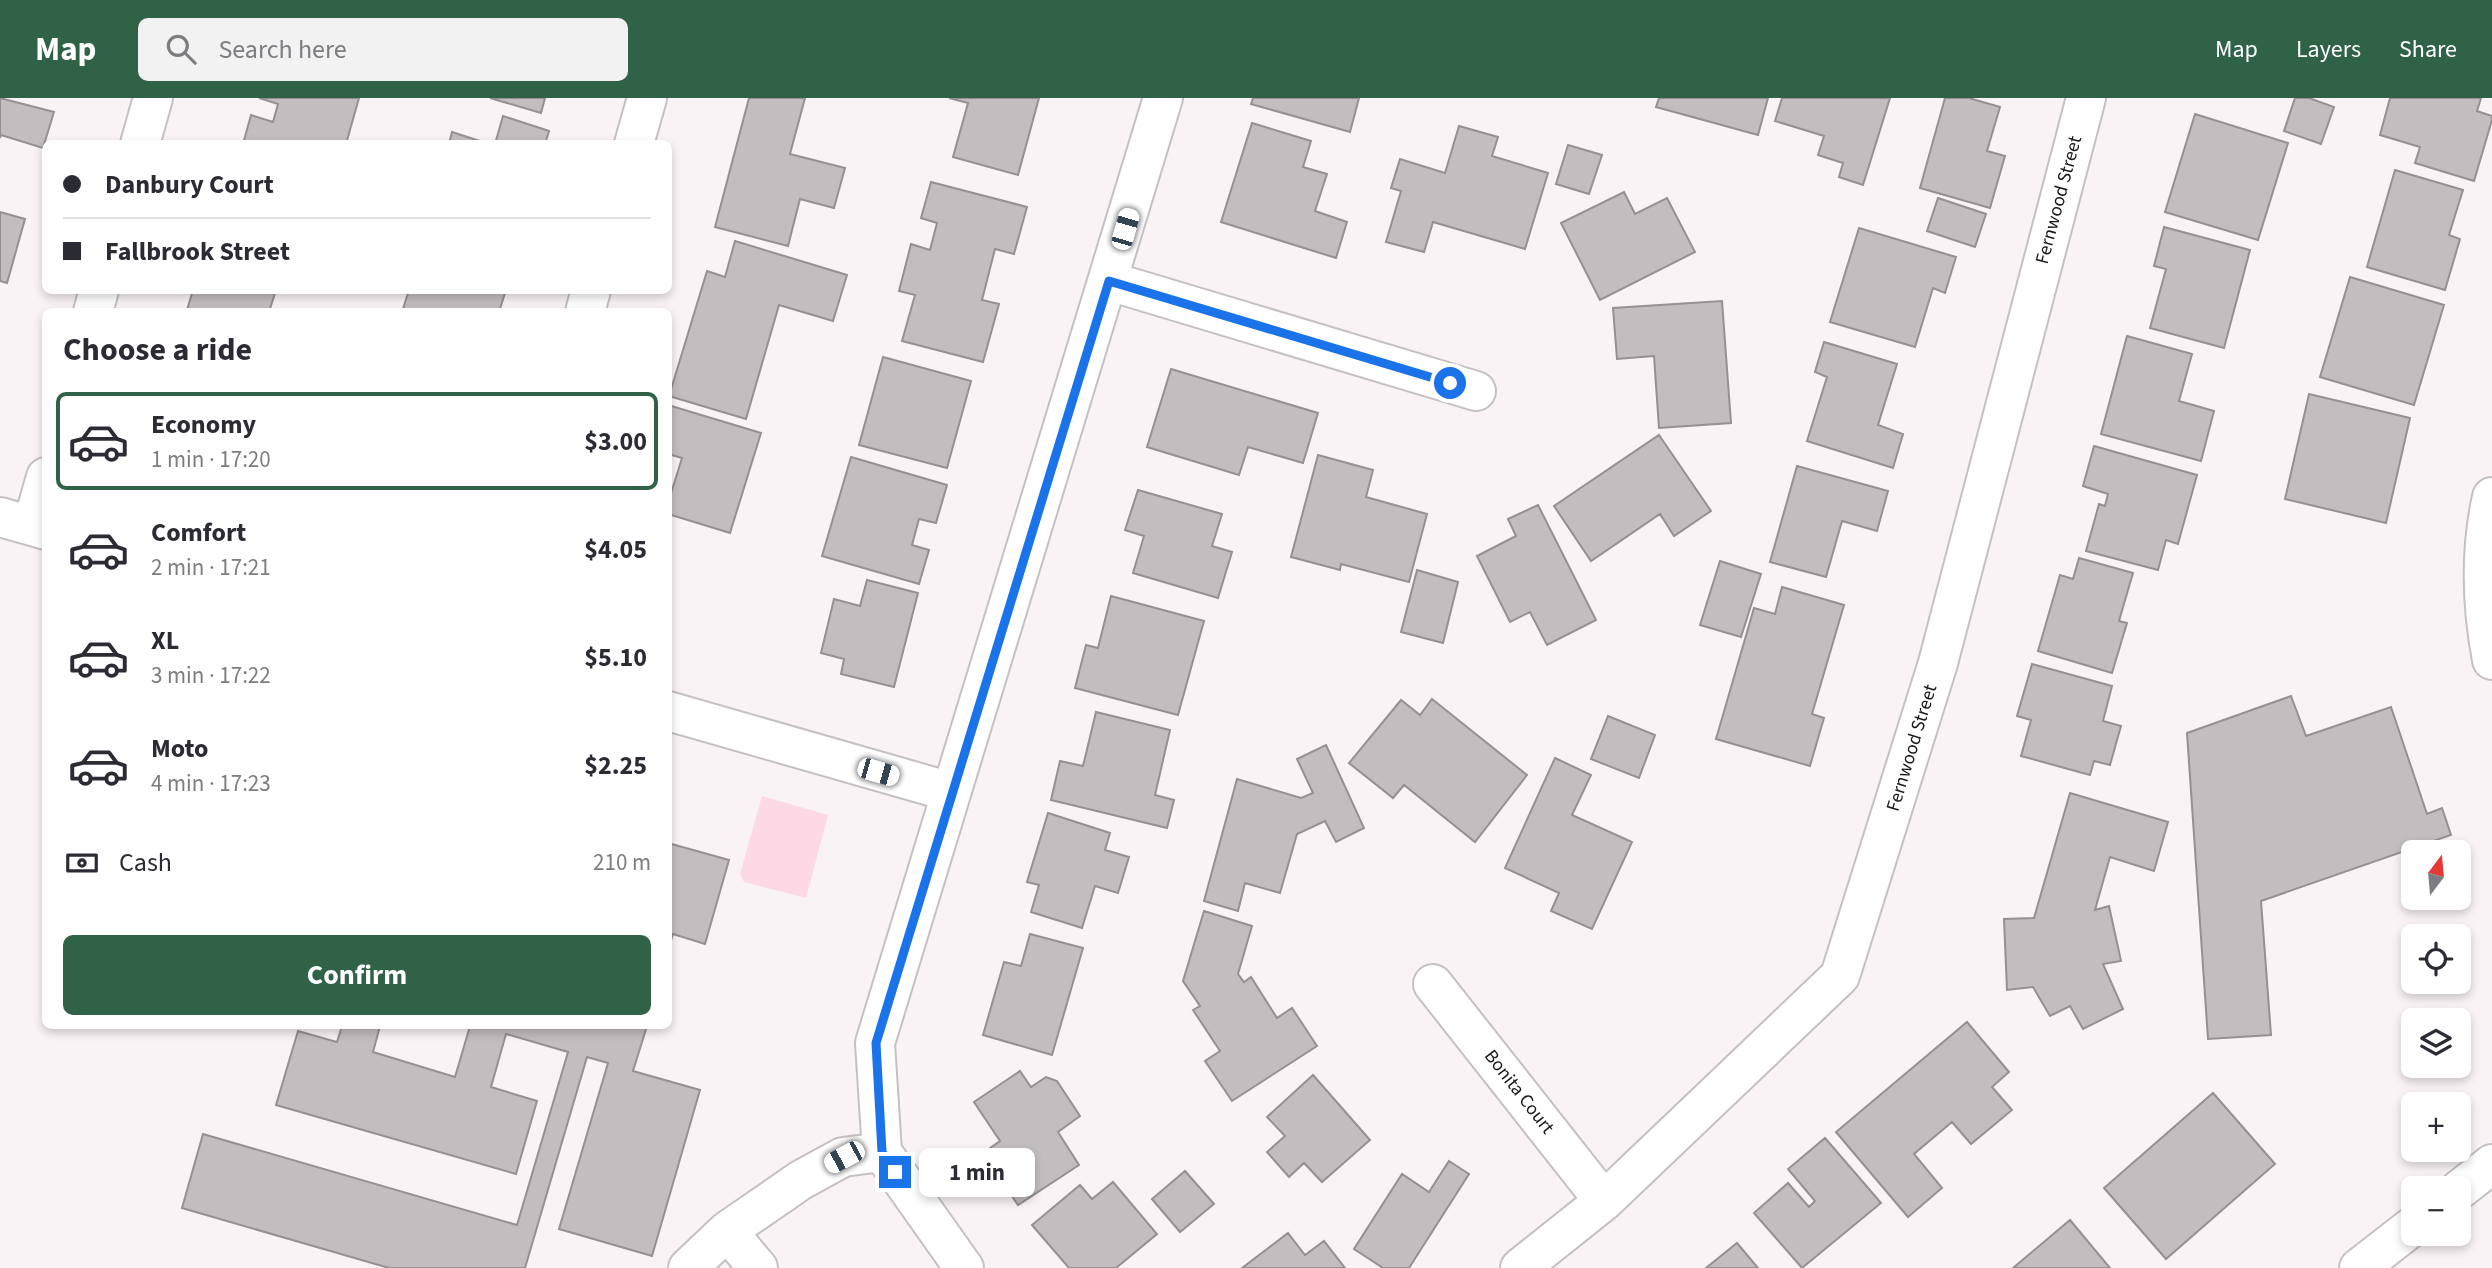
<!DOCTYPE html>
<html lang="en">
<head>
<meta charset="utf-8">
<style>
	:root { --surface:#fff; --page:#f2f2f3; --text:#2b2b33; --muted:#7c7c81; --line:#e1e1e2; --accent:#2f6247 }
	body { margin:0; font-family:"Source Sans 3",sans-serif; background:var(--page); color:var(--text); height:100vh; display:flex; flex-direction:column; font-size:26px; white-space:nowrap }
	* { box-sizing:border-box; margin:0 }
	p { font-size:23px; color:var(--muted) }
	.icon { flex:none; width:38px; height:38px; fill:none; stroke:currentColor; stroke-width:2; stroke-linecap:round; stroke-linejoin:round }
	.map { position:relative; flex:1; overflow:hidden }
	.details { position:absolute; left:42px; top:210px; width:630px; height:721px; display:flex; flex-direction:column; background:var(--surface); border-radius:10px; box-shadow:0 4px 10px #0003 }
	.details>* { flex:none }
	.hud { position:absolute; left:42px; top:42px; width:630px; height:154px; border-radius:10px; box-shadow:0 4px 10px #0003; display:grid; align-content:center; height:154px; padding:0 21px; background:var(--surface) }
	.needle { width:46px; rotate:16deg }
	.controls { position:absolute; left:2401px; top:742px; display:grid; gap:14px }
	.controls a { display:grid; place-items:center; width:70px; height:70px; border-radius:10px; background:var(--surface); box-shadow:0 4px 10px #0003; font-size:35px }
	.end { position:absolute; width:32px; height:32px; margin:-16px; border:9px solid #1a73e8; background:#fff; box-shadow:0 0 0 4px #fff }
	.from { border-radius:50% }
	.bubble { position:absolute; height:49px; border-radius:10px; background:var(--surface); box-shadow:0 4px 10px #0003; font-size:23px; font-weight:700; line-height:49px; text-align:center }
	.car { position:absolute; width:21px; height:42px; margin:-21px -10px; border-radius:9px; box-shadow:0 0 5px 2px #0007; background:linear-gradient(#fff 24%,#345 0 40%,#fff 0 76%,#345 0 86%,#fff 0) }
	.hud b { display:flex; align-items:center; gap:24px; height:66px; font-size:26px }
	.hud b+b { border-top:2px solid var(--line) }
	.hud i { width:18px; height:18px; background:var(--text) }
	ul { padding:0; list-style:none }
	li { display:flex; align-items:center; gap:21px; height:98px; margin:0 14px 10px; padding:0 7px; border:4px solid transparent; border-radius:10px }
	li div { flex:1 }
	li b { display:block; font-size:26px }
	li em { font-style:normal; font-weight:700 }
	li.active { border-color:var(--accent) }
	li>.icon { width:63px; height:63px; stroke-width:1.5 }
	h2 { padding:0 21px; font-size:32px; line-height:84px }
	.pay { display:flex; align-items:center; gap:18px; height:77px; padding:0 21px; font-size:26px }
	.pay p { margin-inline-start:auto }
	.cta { display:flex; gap:14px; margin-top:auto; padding:14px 21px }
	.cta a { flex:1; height:80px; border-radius:10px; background:var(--accent); color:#fff; font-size:28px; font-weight:700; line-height:80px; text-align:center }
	header { display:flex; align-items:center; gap:42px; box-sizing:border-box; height:98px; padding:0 35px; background:var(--accent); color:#fff }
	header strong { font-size:33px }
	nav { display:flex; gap:38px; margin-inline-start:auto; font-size:24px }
	.search { width:490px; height:63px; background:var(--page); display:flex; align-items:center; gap:18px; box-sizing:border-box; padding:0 24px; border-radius:10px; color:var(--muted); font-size:26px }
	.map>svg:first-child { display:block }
</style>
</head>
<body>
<header>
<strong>Map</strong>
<div class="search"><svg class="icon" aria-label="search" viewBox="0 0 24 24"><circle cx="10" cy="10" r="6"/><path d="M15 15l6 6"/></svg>Search here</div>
<nav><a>Map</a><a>Layers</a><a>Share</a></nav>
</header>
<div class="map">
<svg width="2492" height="1170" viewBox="0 0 2492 1170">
	<rect width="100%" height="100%" fill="#f9f3f5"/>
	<!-- green -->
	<path fill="#fcd9e5" d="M762,698L828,717L806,800L744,784L740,776Z"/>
	<!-- building -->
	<path fill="#c2bdbe" stroke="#959092" stroke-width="2" d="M0,0L54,14L43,50L1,37L0,40Z
		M259,0H359L346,46H243L251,17L273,24L278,6Z
		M490,0H545L541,15Z
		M749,0H805L790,56L845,70L834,110L800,101L788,148L715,129Z
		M949,0H1039L1018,77L953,59L968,5Z
		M1253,0H1359L1350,34L1251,6Z
		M1659,0H1768L1758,37L1656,9Z
		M1782,0H1890L1863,87L1839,79L1843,65L1818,57L1824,38L1775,23Z
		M1945,0H1969L2000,9L1987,53L2005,58L1990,110L1920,90Z
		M2295,0H2309L2334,9L2321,46L2284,33Z
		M2390,0H2481L2477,13L2492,18V22L2474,83L2415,65L2420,49L2380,37Z
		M2195,16L2288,45L2258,142L2165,114Z
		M503,18L549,33L545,46H495Z
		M1252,25L1311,43L1303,69L1327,76L1315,113L1347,124L1336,160L1221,124Z
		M1459,28L1498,39L1492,58L1548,75L1525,151L1433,124L1424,154L1386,144L1401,93L1391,90L1400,61L1445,75Z
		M452,34L489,46H449Z
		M1568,47L1602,57L1589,96L1556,86Z
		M2395,72L2463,92L2449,137L2460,141L2445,192L2367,169Z
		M931,84L1027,109L1014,156L995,151L982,202L999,206L983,264L902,243L915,197L899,193L911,146L930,152L937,125L921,120Z
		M1624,94L1635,116L1667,100L1695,154L1600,202L1561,125Z
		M1938,100L1986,116L1975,149L1927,133Z
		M0,114L25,121L7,185L0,183Z
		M2164,129L2250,152L2224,250L2150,230L2166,171L2154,168Z
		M1859,130L1956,159L1945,195L1933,190L1915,249L1830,224Z
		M735,143L847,177L833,223L779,207L746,321L669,298L707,173L725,179Z
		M2350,179L2444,207L2414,307L2320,279Z
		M193,192H276L269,214H191L187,212Z
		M409,192H506L499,214H402Z
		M1722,203L1731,325L1659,330L1654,258L1617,261L1613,210Z
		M2127,238L2192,256L2179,303L2214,313L2201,363L2101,336Z
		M1824,244L1897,266L1878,327L1903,336L1893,370L1807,343L1827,279L1815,274Z
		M883,259L971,283L947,370L859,347Z
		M1171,271L1318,315L1303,365L1248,349L1239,377L1147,349Z
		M2309,296L2410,320L2386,425L2285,401Z
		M668,307L761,335L730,435L668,416V405L682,360L668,356Z
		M1659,337L1711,413L1674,438L1660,416L1591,463L1554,408Z
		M2094,348L2197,377L2178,446L2166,442L2158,472L2086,453L2099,406L2105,408L2108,396L2083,388Z
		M1318,357L1373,372L1366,399L1427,416L1409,484L1341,466L1340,472L1291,459Z
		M851,359L947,387L936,425L919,421L912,447L929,452L919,486L822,458Z
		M1797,368L1888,393L1877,433L1842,423L1826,479L1770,464Z
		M1138,392L1222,416L1212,448L1232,454L1218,500L1133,475L1144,438L1125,432Z
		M1538,407L1596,522L1547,547L1530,514L1510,524L1477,458L1516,438L1508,421Z
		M2079,460L2133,475L2119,523L2127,525L2112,575L2038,553L2060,477L2073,481Z
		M1720,463L1761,476L1741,539L1700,527Z
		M1417,472L1458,484L1443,545L1401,534Z
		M867,482L918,495L894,589L841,576L844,561L821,555L834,501L860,508Z
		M1782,489L1844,507L1812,616L1824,620L1810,668L1716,641L1754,510L1775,516Z
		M1111,498L1204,523L1178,617L1075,590L1086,547L1098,550Z
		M2032,566L2112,588L2103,623L2121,628L2110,667L2094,663L2090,677L2021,658L2031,622L2017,618Z
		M2291,598L2306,638L2391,609L2427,716L2442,710L2451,737L2261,803L2271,937L2208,941L2187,635Z
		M1432,601L1527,677L1475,744L1404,687L1393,700L1349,665L1401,602L1420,617Z
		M1096,614L1170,632L1155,697L1174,702L1167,730L1051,702L1060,663L1083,668Z
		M1608,618L1655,637L1639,680L1591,661Z
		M1326,647L1364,730L1336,744L1325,723L1297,736L1280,795L1245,785L1238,813L1204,803L1237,681L1301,700L1313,695L1297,661Z
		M1555,660L1591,677L1572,717L1632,744L1592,831L1551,813L1559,795L1505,770Z
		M2070,695L2168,724L2154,773L2110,759L2095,812L2109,808L2121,863L2103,866L2123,911L2083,931L2070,908L2050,918L2033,889L2007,892L2004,821L2034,820Z
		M1048,715L1110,735L1105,752L1129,759L1118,795L1095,788L1082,830L1031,814L1039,787L1027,784Z
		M668,745L729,762L705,846L673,836L668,852Z
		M1204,813L1252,828L1238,876L1244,884L1251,879L1277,920L1292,910L1317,948L1232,1003L1205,963L1220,953L1193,912L1200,908L1183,883Z
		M1030,836L1083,850L1052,957L983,937L1004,864L1021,868Z
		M1967,924L2009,974L1992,989L2012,1012L1971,1046L1952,1024L1914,1056L1942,1090L1908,1119L1836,1034Z
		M342,928H380L373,954L455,979L470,928H647L633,973L700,992L652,1158L559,1131L608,965L587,959L525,1170H389L182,1110L203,1036L517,1127L568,954L506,936L491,989L537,1003L516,1076L276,1007L298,933L337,944Z
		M1020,973L1031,989L1046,979L1057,983L1080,1018L1058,1034L1079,1067L1018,1107L983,1055L1000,1043L974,1004Z
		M1313,977L1370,1042L1322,1084L1304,1065L1289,1079L1267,1054L1285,1038L1267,1019Z
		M2213,995L2275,1066L2166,1161L2104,1090Z
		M1825,1040L1881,1105L1802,1170L1754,1115L1788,1085L1809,1109L1815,1103L1788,1071Z
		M1449,1063L1469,1076L1409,1170H1383L1354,1151L1402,1076L1429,1094Z
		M1185,1073L1214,1106L1180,1134L1152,1101Z
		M1113,1084L1157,1136L1116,1170H1069L1032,1127L1080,1087L1092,1101Z
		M2070,1122L2110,1170H2013Z
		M1288,1135L1305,1157L1324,1143L1345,1170H1242Z
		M1737,1145L1758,1170H1706Z"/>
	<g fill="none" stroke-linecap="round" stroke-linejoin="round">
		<defs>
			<path id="minor" d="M140,46L153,0
				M634,46L647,0
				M1109,183L1476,293
				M93,214L99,192
				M585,214L591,192
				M2492,399C2480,453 2482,509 2492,562
				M0,419L46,432
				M32,428L46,379
				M668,613L951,694
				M1433,886L1604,1103
				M2459,1092L2492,1066
				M727,1133L758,1170
				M688,1170L727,1133L801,1082L843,1059L882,1054
				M964,1170L882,1054L875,945L1163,0
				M1520,1170L1604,1103L1840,878L1938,565L2086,0
				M2359,1170L2413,1128"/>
		</defs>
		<!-- minor casing -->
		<use href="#minor" stroke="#c5c0c2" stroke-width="42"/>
		<!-- minor -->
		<use href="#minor" stroke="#fff" stroke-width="38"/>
	</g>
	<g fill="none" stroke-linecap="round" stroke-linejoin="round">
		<!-- route -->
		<path stroke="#1a73e8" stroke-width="9" d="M895,1074L882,1054L876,945L1109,183L1450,285"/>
	</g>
	<g text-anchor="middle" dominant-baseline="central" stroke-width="5" stroke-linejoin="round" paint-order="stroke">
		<!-- street labels -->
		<g font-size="19" fill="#1a1819" stroke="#fff">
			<text transform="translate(2059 102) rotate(-75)">Fernwood Street</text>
			<text transform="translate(1912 650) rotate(-73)">Fernwood Street</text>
			<text transform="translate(1519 994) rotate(52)">Bonita Court</text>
		</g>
	</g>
</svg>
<div class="controls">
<a><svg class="needle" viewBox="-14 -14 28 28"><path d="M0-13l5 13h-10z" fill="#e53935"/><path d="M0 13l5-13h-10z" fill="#7c7c81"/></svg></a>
<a><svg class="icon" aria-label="locate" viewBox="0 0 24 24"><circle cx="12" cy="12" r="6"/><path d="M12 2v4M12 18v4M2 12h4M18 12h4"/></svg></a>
<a><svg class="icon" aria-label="layers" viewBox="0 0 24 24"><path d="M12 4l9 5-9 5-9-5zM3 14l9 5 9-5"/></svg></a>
<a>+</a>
<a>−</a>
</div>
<i class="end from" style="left:1450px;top:285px"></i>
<i class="end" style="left:895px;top:1074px"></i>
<div class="bubble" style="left:919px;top:1050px;width:116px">1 min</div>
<i class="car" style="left:1125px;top:131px;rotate:16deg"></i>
<i class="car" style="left:878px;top:674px;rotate:106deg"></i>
<i class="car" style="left:844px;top:1059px;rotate:242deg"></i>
<div class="hud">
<b><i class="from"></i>Danbury Court</b>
<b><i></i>Fallbrook Street</b>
</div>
<section class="details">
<h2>Choose a ride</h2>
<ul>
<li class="active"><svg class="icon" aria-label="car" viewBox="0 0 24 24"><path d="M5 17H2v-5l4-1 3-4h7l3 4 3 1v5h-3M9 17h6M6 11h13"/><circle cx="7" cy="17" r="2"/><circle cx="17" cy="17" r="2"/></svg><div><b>Economy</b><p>1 min · 17:20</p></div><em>$3.00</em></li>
<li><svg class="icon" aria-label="car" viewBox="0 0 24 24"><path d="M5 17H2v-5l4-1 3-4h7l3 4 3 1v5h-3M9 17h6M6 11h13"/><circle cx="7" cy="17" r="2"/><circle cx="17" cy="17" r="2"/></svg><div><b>Comfort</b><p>2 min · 17:21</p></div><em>$4.05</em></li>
<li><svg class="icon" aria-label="car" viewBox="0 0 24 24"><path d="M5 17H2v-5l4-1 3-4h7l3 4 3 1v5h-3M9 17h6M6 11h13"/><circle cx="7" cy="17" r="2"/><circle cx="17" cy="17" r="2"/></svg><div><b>XL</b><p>3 min · 17:22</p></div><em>$5.10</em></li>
<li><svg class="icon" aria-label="car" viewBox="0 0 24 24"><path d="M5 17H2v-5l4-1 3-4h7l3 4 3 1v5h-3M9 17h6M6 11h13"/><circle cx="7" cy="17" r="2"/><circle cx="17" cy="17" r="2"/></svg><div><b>Moto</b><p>4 min · 17:23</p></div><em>$2.25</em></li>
</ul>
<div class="pay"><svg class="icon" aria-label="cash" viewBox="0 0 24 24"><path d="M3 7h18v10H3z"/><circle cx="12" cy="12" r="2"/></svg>Cash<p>210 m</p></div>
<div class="cta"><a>Confirm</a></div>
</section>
</div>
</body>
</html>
